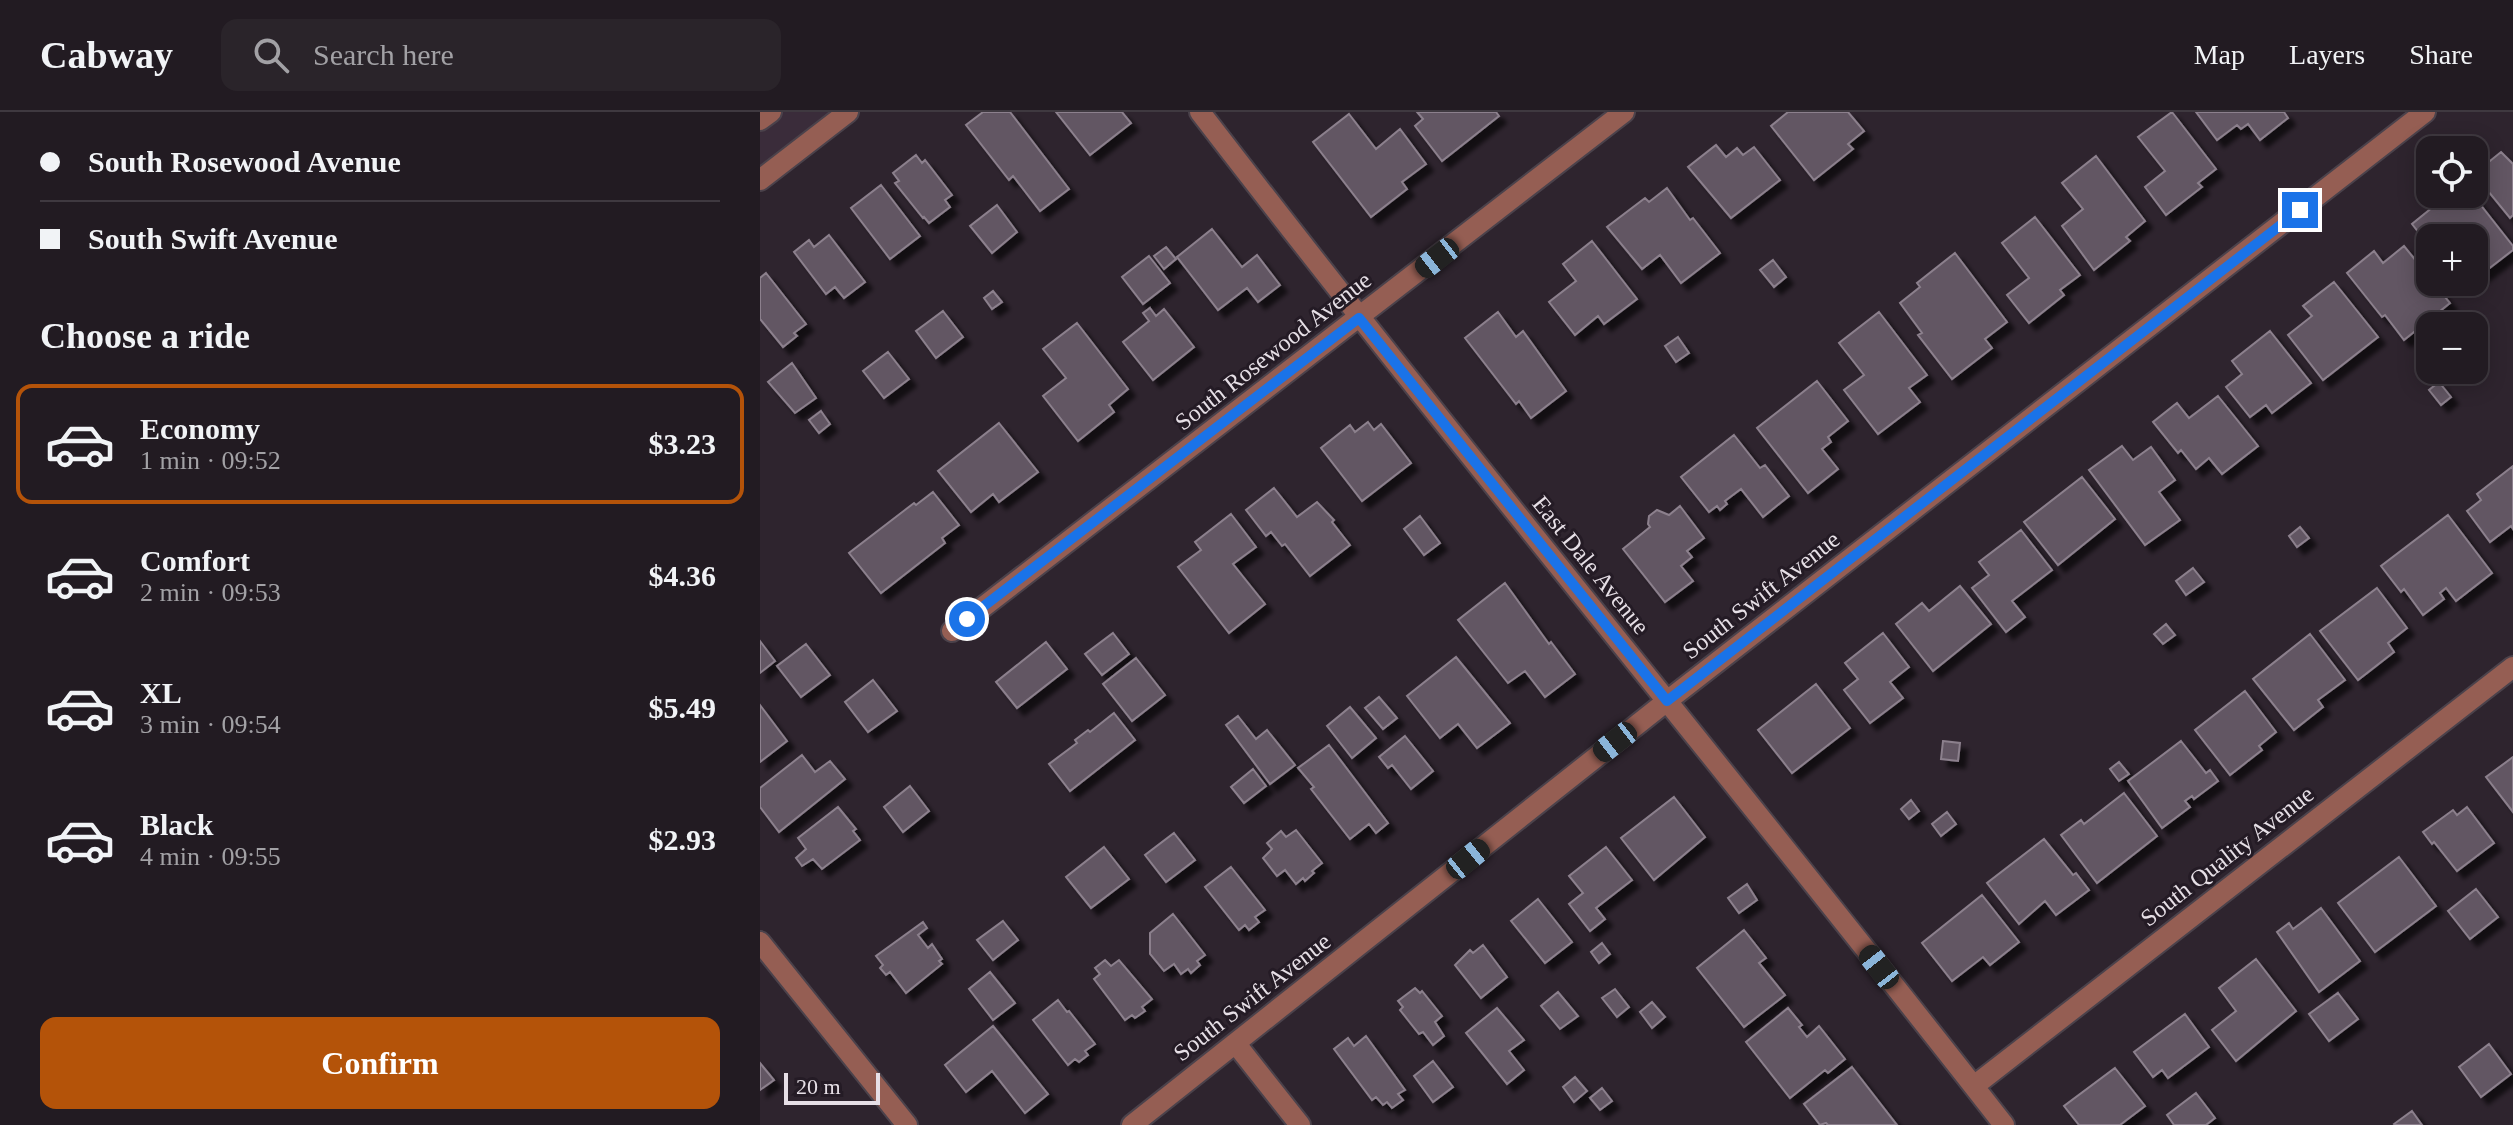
<!DOCTYPE html>
<html lang="en">
<head>
<meta charset="utf-8">
<style>
	:root { --surface:#221b22; --page:#2a242a; --text:#f1f3f6; --muted:#a2a1a5; --line:#3f3940; --accent:#b45309 }
	body { margin:0; font-family:"Times New Roman",serif; background:var(--page); color:var(--text); height:100vh; display:flex; flex-direction:column; font-size:30px; white-space:nowrap }
	* { box-sizing:border-box; margin:0 }
	p { font-size:26px; color:var(--muted) }
	.icon { flex:none; width:44px; height:44px; fill:none; stroke:currentColor; stroke-width:2; stroke-linecap:round; stroke-linejoin:round }
	.map { position:relative; flex:1; overflow:hidden }
	.side { display:flex; flex-direction:column; background:var(--surface); width:760px }
	.side>* { flex:none }
	.guide { display:grid; align-content:center; height:176px; padding:0 40px; background:var(--surface) }
	.tools { position:absolute; left:1656px; top:24px; display:grid; gap:16px }
	.tools a { display:grid; place-items:center; width:72px; height:72px; border-radius:16px; background:var(--surface); box-shadow:0 4px 20px #0003,0 0 0 2px var(--line); font-size:40px }
	.scale { position:absolute; left:24px; bottom:20px; width:96px; box-sizing:border-box; padding-left:8px; border:4px solid #e6dfe6; border-top:0; font-size:22px; line-height:28px; white-space:nowrap; color:#e6dfe6; -webkit-text-stroke:6px #241b25; paint-order:stroke }
	.end { position:absolute; width:36px; height:36px; margin:-18px; border:10px solid #1a73e8; background:#fff; box-shadow:0 0 0 4px #fff }
	.from { border-radius:50% }
	.car { position:absolute; width:24px; height:48px; margin:-24px -12px; border-radius:10px; box-shadow:0 0 6px 2px #0007; background:linear-gradient(#222 24%,#8ab4d8 0 40%,#222 0 76%,#8ab4d8 0 86%,#222 0) }
	.guide b { display:flex; align-items:center; gap:28px; height:76px; font-size:30px }
	.guide b+b { border-top:2px solid var(--line) }
	.guide i { width:20px; height:20px; background:var(--text) }
	ul { padding:0; list-style:none }
	li { display:flex; align-items:center; gap:24px; height:120px; margin:0 16px 12px; padding:0 24px; border:4px solid transparent; border-radius:16px }
	li div { flex:1 }
	li b { display:block; font-size:30px }
	li em { font-style:normal; font-weight:700 }
	li.active { border-color:var(--accent) }
	li>.icon { width:72px; height:72px; stroke-width:1.5 }
	h2 { padding:0 40px; font-size:36px; line-height:96px }
	.button { display:flex; gap:16px; margin-top:auto; padding:16px 40px }
	.button a { flex:1; height:92px; border-radius:16px; background:var(--accent); color:#fff; font-size:32px; font-weight:700; line-height:92px; text-align:center }
	header { display:flex; align-items:center; gap:48px; box-sizing:border-box; height:112px; padding:0 40px; background:var(--surface); border-bottom:2px solid var(--line) }
	header strong { font-size:38px }
	nav { display:flex; gap:44px; margin-inline-start:auto; font-size:28px }
	.search { width:560px; height:72px; background:var(--page); display:flex; align-items:center; gap:20px; box-sizing:border-box; padding:0 28px; border-radius:16px; color:var(--muted); font-size:30px }
	main { display:flex; flex:1; min-height:0 }
	.map>svg:first-child { display:block }
</style>
</head>
<body>
<header>
<strong>Cabway</strong>
<div class="search"><svg class="icon" aria-label="search" viewBox="0 0 24 24"><circle cx="10" cy="10" r="6"/><path d="M15 15l6 6"/></svg>Search here</div>
<nav><a>Map</a><a>Layers</a><a>Share</a></nav>
</header>
<main>
<section class="side">
<div class="guide">
<b><i class="from"></i>South Rosewood Avenue</b>
<b><i></i>South Swift Avenue</b>
</div>
<h2>Choose a ride</h2>
<ul>
<li class="active"><svg class="icon" aria-label="car" viewBox="0 0 24 24"><path d="M5 17H2v-5l4-1 3-4h7l3 4 3 1v5h-3M9 17h6M6 11h13"/><circle cx="7" cy="17" r="2"/><circle cx="17" cy="17" r="2"/></svg><div><b>Economy</b><p>1 min · 09:52</p></div><em>$3.23</em></li>
<li><svg class="icon" aria-label="car" viewBox="0 0 24 24"><path d="M5 17H2v-5l4-1 3-4h7l3 4 3 1v5h-3M9 17h6M6 11h13"/><circle cx="7" cy="17" r="2"/><circle cx="17" cy="17" r="2"/></svg><div><b>Comfort</b><p>2 min · 09:53</p></div><em>$4.36</em></li>
<li><svg class="icon" aria-label="car" viewBox="0 0 24 24"><path d="M5 17H2v-5l4-1 3-4h7l3 4 3 1v5h-3M9 17h6M6 11h13"/><circle cx="7" cy="17" r="2"/><circle cx="17" cy="17" r="2"/></svg><div><b>XL</b><p>3 min · 09:54</p></div><em>$5.49</em></li>
<li><svg class="icon" aria-label="car" viewBox="0 0 24 24"><path d="M5 17H2v-5l4-1 3-4h7l3 4 3 1v5h-3M9 17h6M6 11h13"/><circle cx="7" cy="17" r="2"/><circle cx="17" cy="17" r="2"/></svg><div><b>Black</b><p>4 min · 09:55</p></div><em>$2.93</em></li>
</ul>
<div class="button"><a>Confirm</a></div>
</section>
<div class="map">
<svg width="1753" height="1013" viewBox="0 0 1753 1013">
	<defs>
		<filter id="shadow"><feDropShadow dx="7" dy="7" stdDeviation="2" flood-color="#0009"/></filter>
	</defs>
	<rect width="100%" height="100%" fill="#2e242e"/>
	<!-- built -->
	<path fill="#3a2c3a" d="M0,0H88L0,68Z"/>
	<!-- building -->
	<path fill="#625763" stroke="#8c808d" stroke-width="2" filter="url(#shadow)" d="M223,0H250L309,77L280,99L253,64L249,68L206,13Z
		M296,0H362L371,11L330,43Z
		M657,0H736L739,4L682,49L655,14L663,7Z
		M1028,0H1088L1104,19L1088,32L1093,37L1054,68L1011,14Z
		M1412,0L1456,57L1438,71L1442,75L1406,103L1385,75L1405,59L1378,25Z
		M1436,0H1524L1528,6L1500,28L1488,12L1481,17L1477,13L1457,28Z
		M589,2L616,37L640,17L666,52L642,70L647,77L611,105L553,30Z
		M956,33L966,45L977,36L983,43L994,35L1020,68L971,106L928,55Z
		M1741,40L1753,52V103L1750,106L1714,62Z
		M156,43L162,51L165,48L192,83L185,88L190,95L169,111L164,105L163,106L135,71L139,69L133,61Z
		M1336,44L1385,109L1366,125L1370,129L1334,158L1302,114L1323,97L1302,71Z
		M121,73L160,124L130,147L91,96Z
		M907,76L930,108L933,106L960,141L921,171L900,143L882,157L847,115L885,86L889,90Z
		M1689,82H1712L1753,134V138L1718,165L1714,159V126H1670V135L1652,112Z
		M237,93L257,120L232,141L210,114Z
		M1275,105L1320,163L1300,178L1304,183L1269,211L1247,183L1269,166L1242,131Z
		M452,117L482,155L497,143L520,173L498,190L487,176L458,198L417,145Z
		M69,123L105,170L84,186L75,175L66,182L34,140L49,128L54,135Z
		M832,129L877,187L844,212L838,204L815,223L789,190L816,169L803,152Z
		M1644,134L1670,166V170H1673L1690,191L1644,228L1625,203L1622,205L1587,161L1614,139L1623,151Z
		M406,135L416,147L404,157L394,144Z
		M1195,141L1247,210L1225,227L1232,236L1192,267L1158,223L1162,221L1140,191L1160,175L1157,171Z
		M389,144L410,171L383,192L362,165Z
		M1013,148L1026,165L1014,175L1000,158Z
		M6,161L46,212L34,221L37,224L23,235L0,207V166Z
		M1574,170L1618,225L1563,268L1528,223L1552,204L1543,194Z
		M233,179L242,190L232,197L224,186Z
		M390,196L396,204L404,197L434,235L393,268L363,230L389,209L383,201Z
		M183,199L203,225L176,246L156,219Z
		M738,200L756,225L763,219L806,279L771,306L759,289L756,292L705,226Z
		M1119,200L1167,263L1149,276L1160,290L1118,322L1084,278L1104,263L1079,231Z
		M317,211L368,277L349,293L354,300L318,329L283,284L306,266L283,237Z
		M1510,219L1551,271L1512,301L1506,293L1490,305L1466,275L1482,262L1472,249Z
		M918,225L929,241L916,250L905,234Z
		M128,240L149,267L124,286L103,259Z
		M32,251L56,286L35,301L8,270Z
		M1057,269L1088,309L1068,325L1071,330L1062,337L1078,357L1048,381L997,316Z
		M1679,270L1691,285L1681,293L1669,278Z
		M1458,284L1498,334L1462,362L1449,346L1436,357L1421,338L1418,341L1393,310L1417,291L1429,306Z
		M61,299L70,312L59,321L49,308Z
		M608,310L614,318L621,312L651,351L602,389L561,336L590,313L595,320Z
		M239,311L278,360L239,390L233,382L211,400L178,359Z
		M974,323L1000,356L1005,353L1029,384L1003,405L981,377L965,389L967,392L960,398L957,394L949,400L921,365Z
		M1362,334L1373,348L1391,335L1415,368L1399,380L1420,408L1385,433L1329,358Z
		M1753,354V417L1751,414L1730,430L1707,399L1721,388L1717,382Z
		M1322,365L1355,407L1298,453L1264,410Z
		M514,376L537,405L557,390L574,408L572,410L590,433L550,464L525,432L522,434L511,420L506,424L486,398Z
		M173,380L199,413L182,426L185,431L121,481L89,441L154,391L156,393Z
		M920,394L944,426L927,439L932,445L921,454L933,469L905,490L863,437L890,415L888,412L889,404L897,398L909,403Z
		M471,402L496,435L473,452L505,492L469,521L418,455L441,438L435,430Z
		M1688,403L1732,461L1696,489L1686,476L1680,481L1684,487L1663,503L1644,477L1641,480L1621,454Z
		M660,404L680,431L664,443L644,417Z
		M1540,415L1549,426L1537,435L1529,424Z
		M1261,418L1292,458L1252,489L1265,505L1246,520L1212,476L1229,463L1219,450Z
		M1433,456L1444,470L1426,483L1416,469Z
		M745,471L789,532L791,530L815,562L785,585L765,559L748,571L698,508Z
		M1200,474L1231,512L1173,559L1136,512L1162,491L1169,499Z
		M1617,476L1647,516L1628,531L1634,540L1598,568L1560,519Z
		M1406,512L1415,523L1403,532L1394,522Z
		M353,521L369,542L342,563L325,542Z
		M1123,521L1149,555L1130,570L1143,586L1110,611L1084,578L1098,567L1085,551Z
		M1550,522L1585,568L1558,588L1563,595L1534,618L1493,567Z
		M0,529L15,549L0,561Z
		M286,530L307,557L257,596L236,570Z
		M46,532L70,563L41,585L17,554Z
		M696,545L750,611L717,636L698,612L680,626L647,584Z
		M376,546L405,583L372,609L343,572Z
		M113,568L137,599L108,620L85,590Z
		M1056,572L1090,616L1032,661L998,618Z
		M1485,579L1516,620L1499,634L1502,638L1470,663L1435,618Z
		M619,585L637,606L623,617L605,596Z
		M0,593L27,629L0,650Z
		M590,595L616,626L592,646L567,614Z
		M354,601L375,628L310,679L289,652L317,631L315,628L328,618L330,620Z
		M478,604L496,627L507,618L535,653L510,672L466,613Z
		M645,624L673,659L651,677L632,653L628,656L619,645Z
		M1183,629L1200,631L1198,649L1181,647Z
		M1421,629L1446,661L1450,658L1458,669L1434,687L1432,684L1425,689L1430,695L1402,716L1368,669Z
		M569,633L628,711L616,721L609,712L590,727L551,677L554,675L538,656Z
		M42,643L55,660L70,649L85,667L19,720L0,695V676Z
		M1753,645V700L1726,665Z
		M1359,650L1369,662L1359,669L1350,657Z
		M493,657L506,674L484,691L471,675Z
		M150,674L169,699L143,720L124,695Z
		M1364,681L1397,724L1337,771L1301,723L1321,708L1324,712Z
		M914,685L945,725L894,768L861,726Z
		M1151,688L1159,699L1149,707L1141,697Z
		M78,695L96,717L93,719L100,728L62,757L53,747L42,754L36,746L46,737L38,726Z
		M1707,695L1734,731L1697,759L1674,730L1672,732L1663,720L1693,698L1697,703Z
		M1187,700L1196,712L1181,724L1172,712Z
		M536,718L562,751L552,759L554,761L545,769L543,766L536,772L525,758L517,764L503,746L512,737L507,731L521,719L526,725Z
		M414,721L435,748L406,770L385,743Z
		M1284,727L1313,763L1316,761L1329,778L1296,803L1285,789L1259,812L1227,771Z
		M344,735L369,767L331,796L306,765Z
		M846,735L872,768L836,796L845,807L830,819L809,792L823,781L809,764Z
		M1639,745L1676,794L1615,840L1578,791Z
		M471,755L505,798L495,805L499,810L489,818L485,813L479,818L445,775Z
		M987,772L997,788L979,801L968,786Z
		M1716,777L1738,805L1710,827L1688,799Z
		M1222,783L1259,830L1230,853L1223,845L1192,869L1162,831Z
		M778,787L812,830L785,851L751,809Z
		M1561,796L1600,849L1559,880L1517,820L1529,811L1533,817Z
		M413,802L445,843L437,849L440,853L431,861L428,857L421,862L414,852L404,859L390,842V821Z
		M243,809L258,828L233,848L217,828Z
		M163,810L167,816L158,823L168,836L172,832L182,847L179,849L182,852L146,881L130,860L126,863L120,856L123,853L116,844Z
		M984,818L1006,846L999,851L1025,883L984,915L937,856Z
		M842,831L850,842L839,851L831,840Z
		M723,833L747,865L721,886L695,853L710,838L713,841Z
		M1496,847L1536,899L1476,949L1452,918L1476,899L1459,876Z
		M345,848L351,854L359,848L392,887L382,895L385,899L375,906L372,903L365,908L334,867L340,862L335,856Z
		M230,860L255,891L233,908L209,877Z
		M655,876L660,881L662,879L682,904L675,910L684,924L673,933L663,920L659,922L640,898L643,895L638,889Z
		M855,877L869,895L857,905L842,886Z
		M798,880L818,904L800,917L781,894Z
		M1578,881L1598,907L1569,929L1549,902Z
		M298,888L307,900L309,899L335,932L325,939L328,943L319,950L315,947L308,953L273,908Z
		M892,890L905,905L892,916L880,900Z
		M737,896L764,928L749,939L764,958L747,972L706,921Z
		M1028,896L1042,913L1039,915L1047,925L1059,914L1085,947L1068,961L1065,958L1030,986L986,930Z
		M1425,902L1449,935L1408,966L1402,958L1393,965L1374,940Z
		M233,914L288,982L265,1001L232,959L206,980L185,953Z
		M606,924L645,978L638,982L643,988L632,996L627,990L623,993L616,985L612,988L574,937L588,926L594,934Z
		M1729,932L1751,962L1721,985L1699,955Z
		M673,949L693,975L673,990L654,964Z
		M0,951L14,968L0,978Z
		M1092,955L1137,1013H1068L1066,1011L1060,1013L1044,992Z
		M1355,956L1385,994L1360,1013H1319L1304,994Z
		M815,965L827,979L814,990L803,975Z
		M842,976L852,989L840,998L830,986Z
		M1436,981L1455,1006L1446,1013H1414L1407,1003Z
		M1652,999L1662,1013H1635L1634,1012Z"/>
	<g fill="none" stroke-linecap="round" stroke-linejoin="round">
		<defs>
			<path id="minor" d="M440,0C703,342 979,673 1244,1013
				M0,8L11,0
				M0,68L88,0
				M192,519L864,0
				M0,830L147,1013
				M476,932L540,1013
				M1214,974L1753,555
				M372,1013L907,589L1665,0"/>
		</defs>
		<!-- minor casing -->
		<use href="#minor" stroke="#4b424b" stroke-width="24"/>
		<!-- minor -->
		<use href="#minor" stroke="#955e53" stroke-width="20"/>
	</g>
	<g fill="none" stroke-linecap="round" stroke-linejoin="round">
		<!-- route -->
		<path stroke="#1a73e8" stroke-width="10" d="M207,507L599,206L907,589L1540,98"/>
	</g>
	<g text-anchor="middle" dominant-baseline="central" stroke-width="6" stroke-linejoin="round" paint-order="stroke">
		<!-- street labels -->
		<g font-size="24" fill="#e6dfe6" stroke="#241b25">
			<text transform="translate(513 239) rotate(-38)">South Rosewood Avenue</text>
			<text transform="translate(831 453) rotate(51)">East Dale Avenue</text>
			<text transform="translate(1001 483) rotate(-38)">South Swift Avenue</text>
			<text transform="translate(1467 744) rotate(-38)">South Quality Avenue</text>
			<text transform="translate(492 885) rotate(-38)">South Swift Avenue</text>
		</g>
	</g>
</svg>
<div class="tools">
<a><svg class="icon" aria-label="locate" viewBox="0 0 24 24"><circle cx="12" cy="12" r="6"/><path d="M12 2v4M12 18v4M2 12h4M18 12h4"/></svg></a>
<a>+</a>
<a>−</a>
</div>
<div class="scale">20 m</div>
<i class="end from" style="left:207px;top:507px"></i>
<i class="end" style="left:1540px;top:98px"></i>
<i class="car" style="left:677px;top:146px;rotate:232deg"></i>
<i class="car" style="left:855px;top:630px;rotate:232deg"></i>
<i class="car" style="left:708px;top:747px;rotate:51deg"></i>
<i class="car" style="left:1119px;top:855px;rotate:322deg"></i>
</div>
</main>
</body>
</html>
